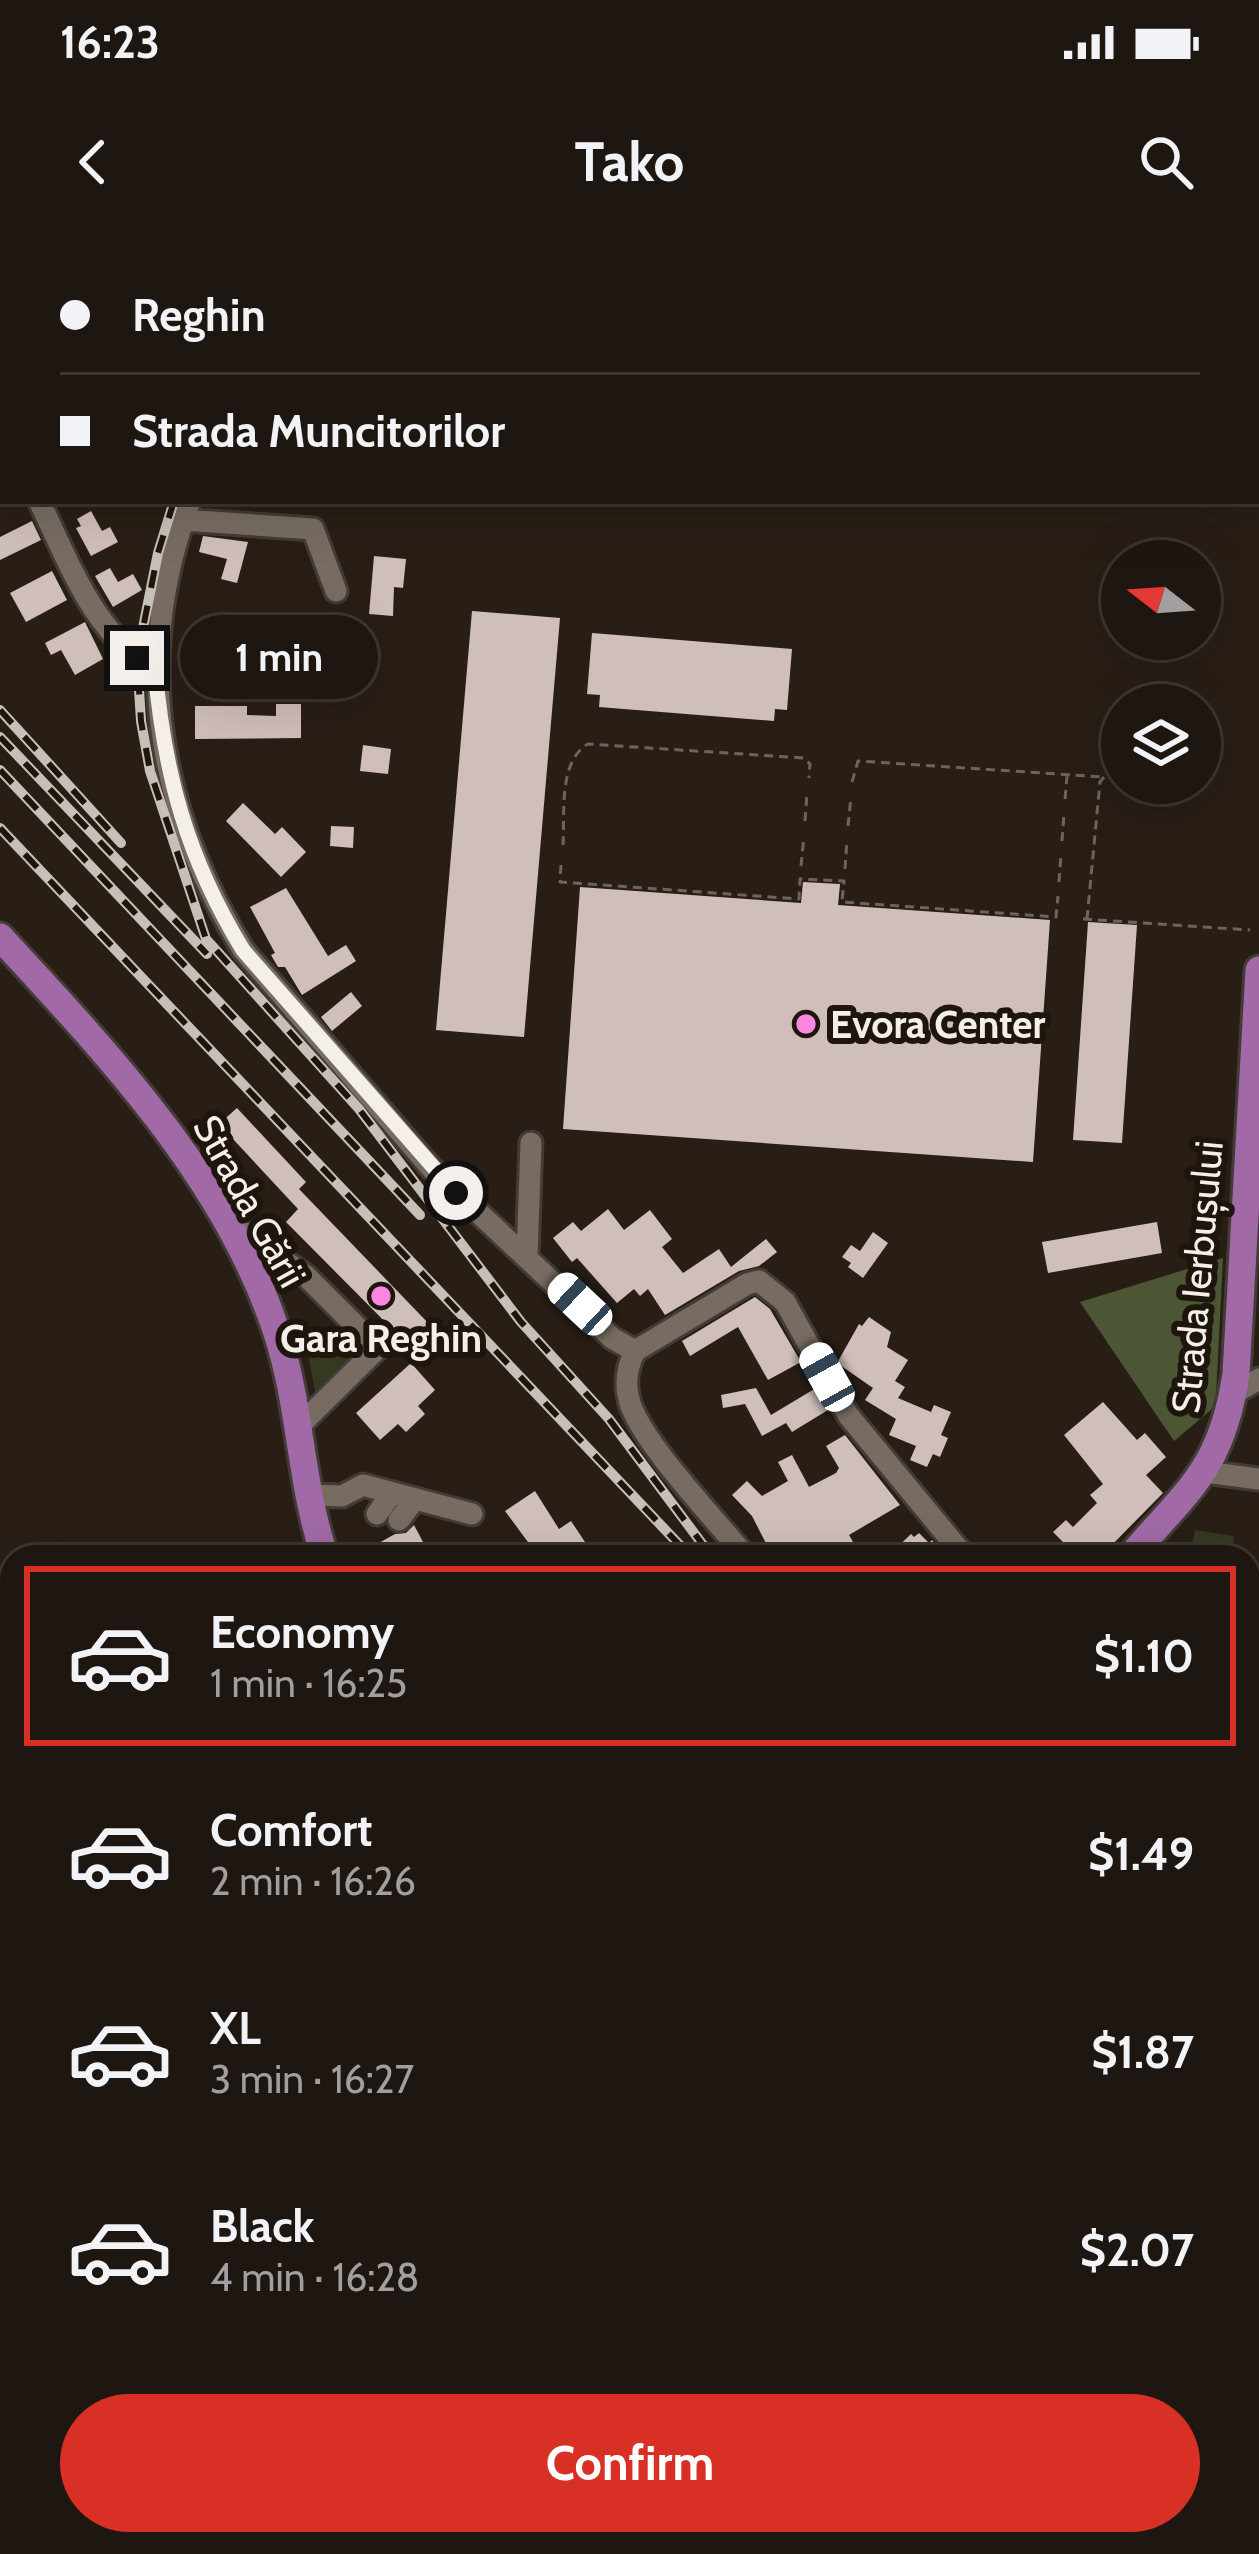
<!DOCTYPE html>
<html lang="en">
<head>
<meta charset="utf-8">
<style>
	:root { --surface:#1e1610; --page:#2b231e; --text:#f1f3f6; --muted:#a19f9f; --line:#3c3530; --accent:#d93025 }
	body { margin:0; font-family:Cabin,sans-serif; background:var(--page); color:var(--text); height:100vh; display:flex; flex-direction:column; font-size:45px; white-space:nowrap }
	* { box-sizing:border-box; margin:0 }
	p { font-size:39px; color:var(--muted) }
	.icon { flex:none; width:66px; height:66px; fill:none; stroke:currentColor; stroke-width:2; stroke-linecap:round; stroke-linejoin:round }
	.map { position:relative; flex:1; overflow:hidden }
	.panel { position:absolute; left:0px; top:1305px; width:1260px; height:1011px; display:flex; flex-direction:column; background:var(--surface); border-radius:36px 36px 0 0; box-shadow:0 12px 48px #0002,0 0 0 3px var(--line) }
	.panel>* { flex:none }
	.hud { position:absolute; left:0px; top:0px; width:1260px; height:264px; box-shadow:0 12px 48px #0002,0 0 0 3px var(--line); display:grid; align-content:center; height:264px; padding:0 60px; background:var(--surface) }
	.needle { width:78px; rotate:287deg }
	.fabs { position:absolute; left:1101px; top:300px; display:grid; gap:24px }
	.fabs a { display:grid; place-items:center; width:120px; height:120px; border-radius:50%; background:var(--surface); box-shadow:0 12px 48px #0002,0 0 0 3px var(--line); font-size:60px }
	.end { position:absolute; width:54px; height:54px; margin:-27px; border:15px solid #f5efe9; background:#111; box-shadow:0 0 0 6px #111 }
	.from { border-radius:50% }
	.bubble { position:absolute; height:84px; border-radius:42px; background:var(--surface); box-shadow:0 12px 48px #0002,0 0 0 3px var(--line); font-size:39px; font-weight:700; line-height:84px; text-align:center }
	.car { position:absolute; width:36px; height:72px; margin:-36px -18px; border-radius:15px; box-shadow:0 0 9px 3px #0007; background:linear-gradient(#fff 24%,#345 0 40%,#fff 0 76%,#345 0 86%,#fff 0) }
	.hud b { display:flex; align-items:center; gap:42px; height:114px; font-size:45px }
	.hud b+b { border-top:3px solid var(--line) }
	.hud i { width:30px; height:30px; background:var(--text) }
	ul { padding:21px 0 0; list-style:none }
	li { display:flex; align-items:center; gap:36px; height:180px; margin:0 24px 18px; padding:0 36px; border:6px solid transparent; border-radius:0px }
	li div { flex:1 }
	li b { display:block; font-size:45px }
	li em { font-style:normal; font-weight:700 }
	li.selected { border-color:var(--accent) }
	li>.icon { width:108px; height:108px; stroke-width:1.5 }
	.button { display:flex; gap:24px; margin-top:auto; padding:24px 60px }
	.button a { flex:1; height:138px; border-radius:72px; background:var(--accent); color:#fff; font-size:48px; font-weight:700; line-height:138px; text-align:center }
	.status { display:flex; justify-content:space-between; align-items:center; height:84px; padding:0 60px; background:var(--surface); direction:ltr }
	.status svg { height:33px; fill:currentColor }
	header { display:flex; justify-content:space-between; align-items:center; height:156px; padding:0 60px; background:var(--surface); font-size:54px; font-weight:700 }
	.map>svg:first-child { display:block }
</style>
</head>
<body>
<div class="status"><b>16:23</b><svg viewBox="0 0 49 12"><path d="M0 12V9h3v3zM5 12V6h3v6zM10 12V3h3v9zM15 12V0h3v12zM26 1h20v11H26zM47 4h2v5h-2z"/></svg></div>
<header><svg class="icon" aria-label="back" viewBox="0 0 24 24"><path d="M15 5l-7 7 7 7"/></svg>Tako<svg class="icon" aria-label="search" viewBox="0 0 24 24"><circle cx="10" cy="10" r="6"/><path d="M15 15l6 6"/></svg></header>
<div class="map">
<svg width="1259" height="2314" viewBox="0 0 1259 2314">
	<rect width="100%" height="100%" fill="#281e16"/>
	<!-- green -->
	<path fill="#333a1e" d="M301,1078L351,1122L316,1156Z
		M1195,1290L1234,1296L1231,1317H1190Z
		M1248,1843L1259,1846V2314H990L980,2304H1248Z"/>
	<!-- forest -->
	<path fill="#4d5634" d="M1223,1018L1216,1157L1212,1169L1174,1201L1080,1062Z"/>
	<!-- water -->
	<path fill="#18374d" d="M0,1746L12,1752V1911L0,1906Z
		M468,2304H757L779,2314H485Z"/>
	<!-- building -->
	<path fill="#d0beba" d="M91,271L102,291L110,287L118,302L91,316L76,288L81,286L77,279Z
		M32,281L41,300L0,320V297Z
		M203,296L248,302L237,343L221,339L227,319L199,312Z
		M374,316L406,319L403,348L394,347L393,376L369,374Z
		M110,328L118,342L133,334L142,350L113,367L95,336Z
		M52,331L67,360L26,382L10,353Z
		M472,371L560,378L524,797L436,790Z
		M85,382L103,419L75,435L61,410L51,415L45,403Z
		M592,393L792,409L787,470L775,469L774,481L599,467L600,455L587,454Z
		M276,464H301V498L195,499V466H247V475L276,476Z
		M363,505L391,509L388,534L360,531Z
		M243,563L275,594L282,587L306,612L281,637L226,581Z
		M331,586L354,587L353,608L330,606Z
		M803,642L840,644L838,665L1050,680L1033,922L563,889L580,647L801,663Z
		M286,648L328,716L346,705L356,721L302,755L285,727H278L271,715L275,713L250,667Z
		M1088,682L1137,685L1122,903L1073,900Z
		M351,752L362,766L332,791L321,777Z
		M237,868L306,942L299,949L431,1086L410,1107L286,982L298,969L219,884Z
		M608,969L624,990L650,970L672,999L662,1007L683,1033L719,1009L731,1027L766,999L777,1012L759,1026L739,1031L665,1075L648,1049L640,1056L634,1049L617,1063L577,1018L572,1022L553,998L573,982L581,991Z
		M1157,982L1162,1013L1048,1033L1042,1002Z
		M873,992L888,1003L863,1038L848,1027L851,1023L842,1017L851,1005L860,1011Z
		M755,1057L770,1069L801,1122L768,1140L738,1087L690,1116L682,1101Z
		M869,1077L891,1092L887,1107L908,1120L895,1141L905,1147L898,1158L931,1172L934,1165L951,1172L941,1195L948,1198L940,1217L933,1214L927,1227L910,1220L916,1206L889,1195L896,1179L865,1160L873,1148L837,1123L859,1084L862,1086Z
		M411,1123L435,1150L418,1166L425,1174L406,1192L398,1184L380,1200L356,1173Z
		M756,1148L771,1175L816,1148L828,1170L792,1192L786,1183L762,1196L745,1164L723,1168L721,1155Z
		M1103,1162L1137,1200L1145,1193L1166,1217L1146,1235L1163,1253L1100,1317H1059L1069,1308L1053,1292L1066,1280L1073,1287L1097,1263L1090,1255L1103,1244L1064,1195Z
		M845,1195L900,1265L849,1295L857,1309L842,1317H773L752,1276L732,1255L747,1241L762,1256L788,1241L778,1222L792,1215L809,1247L836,1233L839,1228L826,1206Z
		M535,1251L559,1289L571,1281L587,1305L568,1317H539L505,1271Z
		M414,1285L431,1317H354L395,1294L406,1293Z
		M919,1293L929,1303L932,1300L943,1317H887L911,1294L914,1297Z"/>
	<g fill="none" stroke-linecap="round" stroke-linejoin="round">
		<defs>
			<path id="minor" d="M323,3L326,0
				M380,3L383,0
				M0,181L3,187
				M39,261C69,321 93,395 155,428
				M190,261C131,418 157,569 243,710L432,929L612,1098L635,1111
				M183,280L313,289L336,351
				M229,982L305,1035L378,1108L297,1188
				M527,1016L531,903
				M1233,1154L1259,1139
				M1205,1232L1259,1239
				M307,1255L342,1256L363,1245L472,1274
				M377,1274L392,1253
				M399,1280L415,1259
				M746,1317C716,1280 646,1207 631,1166C624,1146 626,1129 635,1111L747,1044L759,1041L785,1062L848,1175L965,1317
				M1248,1707L1259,1708
				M899,2304L917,2314
				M1207,2304L1209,2314
				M948,2314L952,2304"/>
			<path id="major" d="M0,697C107,813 227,939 277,1093C301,1166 300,1244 325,1317
				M1130,1317C1189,1249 1222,1228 1236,1134L1259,730
				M702,2314L705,2304
				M722,2314L725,2304"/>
		</defs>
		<!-- minor casing -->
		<use href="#minor" stroke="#423b36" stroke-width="27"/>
		<!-- major casing -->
		<use href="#major" stroke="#423b36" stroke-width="33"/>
		<!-- path -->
		<path stroke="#6d655d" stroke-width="3" stroke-dasharray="9 6" stroke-linecap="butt" d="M852,542L858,521L1104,537
			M1065,559L1067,536
			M805,581L807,553
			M848,586L851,557
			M1062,601L1064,573
			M563,605C565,574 558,521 588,504L804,518L810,524L809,538
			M561,625L560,642L799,659L800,639L844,641L842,662L1056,677L1058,656
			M801,626L804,596
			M845,629L847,600
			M1059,642L1061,614
			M1083,679L1250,690
			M1087,679L1100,542L1104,537L1116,538L1120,547
			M0,1546L12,1558
			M0,2004L12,2014
			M1248,2190L1259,2184
			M0,2289L12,2286
			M347,2304L375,2314
			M1002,2314L1061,2304"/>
		<!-- minor -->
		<use href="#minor" stroke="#786c62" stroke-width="21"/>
		<!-- major -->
		<use href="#major" stroke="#a16aa6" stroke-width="27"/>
		<defs>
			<path id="rail" d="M343,3L346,0
				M174,261L158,313L137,418L141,481L150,531L206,699L359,869L521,1082L609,1179L712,1317
				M0,470L121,603
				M0,497L207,714
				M0,530L420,975
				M0,588L691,1317
				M1248,1677L1259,1679"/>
		</defs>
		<!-- rail casing -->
		<use href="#rail" stroke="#c7c0b9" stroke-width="10"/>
		<!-- rail -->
		<use href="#rail" stroke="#1e150d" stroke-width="6" stroke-dasharray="18" stroke-linecap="butt"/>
	</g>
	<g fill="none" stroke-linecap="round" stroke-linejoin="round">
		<!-- route -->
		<path stroke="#f5efe9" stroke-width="15" d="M137,418L155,428C164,534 187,618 243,710L456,953"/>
	</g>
	<!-- markers -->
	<g fill="#fe86e0" stroke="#1e150d" stroke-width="4.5">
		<circle cx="806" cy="784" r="12"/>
		<circle cx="381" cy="1056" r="12"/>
	</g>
	<g text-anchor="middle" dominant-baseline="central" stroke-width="12" stroke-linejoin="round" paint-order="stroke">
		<!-- poi labels -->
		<g font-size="39" font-weight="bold" fill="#f5efe9" stroke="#1e150d" text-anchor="start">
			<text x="830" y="784">Evora Center</text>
			<text x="381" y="1098" text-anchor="middle">Gara Reghin</text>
		</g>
		<!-- street labels -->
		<g font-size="39" fill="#f5efe9" stroke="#1e150d">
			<text transform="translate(250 961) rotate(61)">Strada Gării</text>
			<text transform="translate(1197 1037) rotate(-85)">Strada Ierbușului</text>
		</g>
	</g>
</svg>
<div class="fabs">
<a><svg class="needle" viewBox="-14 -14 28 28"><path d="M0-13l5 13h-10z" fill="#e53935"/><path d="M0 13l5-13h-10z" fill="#a19f9f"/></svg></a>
<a><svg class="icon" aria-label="layers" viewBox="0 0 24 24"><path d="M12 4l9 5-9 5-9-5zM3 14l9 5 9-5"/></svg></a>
</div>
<i class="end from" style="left:456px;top:953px"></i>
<i class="end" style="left:137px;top:418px"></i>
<div class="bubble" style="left:180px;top:375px;width:198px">1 min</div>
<i class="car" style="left:580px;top:1064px;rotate:313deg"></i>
<i class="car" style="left:827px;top:1137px;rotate:331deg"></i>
<div class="hud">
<b><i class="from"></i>Reghin</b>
<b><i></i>Strada Muncitorilor</b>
</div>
<section class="panel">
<ul>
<li class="selected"><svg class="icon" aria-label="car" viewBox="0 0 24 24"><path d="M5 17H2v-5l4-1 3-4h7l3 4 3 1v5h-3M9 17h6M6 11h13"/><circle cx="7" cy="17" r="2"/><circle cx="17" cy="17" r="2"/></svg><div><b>Economy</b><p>1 min · 16:25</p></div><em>$1.10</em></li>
<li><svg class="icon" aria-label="car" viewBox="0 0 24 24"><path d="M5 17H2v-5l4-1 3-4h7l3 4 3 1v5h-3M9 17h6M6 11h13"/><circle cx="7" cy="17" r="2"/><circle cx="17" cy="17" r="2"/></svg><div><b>Comfort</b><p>2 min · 16:26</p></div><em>$1.49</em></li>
<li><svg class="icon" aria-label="car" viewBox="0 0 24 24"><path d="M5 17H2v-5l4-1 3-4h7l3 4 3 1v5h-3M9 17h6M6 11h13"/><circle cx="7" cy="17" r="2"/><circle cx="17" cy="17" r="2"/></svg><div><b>XL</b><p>3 min · 16:27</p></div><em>$1.87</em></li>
<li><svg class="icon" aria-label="car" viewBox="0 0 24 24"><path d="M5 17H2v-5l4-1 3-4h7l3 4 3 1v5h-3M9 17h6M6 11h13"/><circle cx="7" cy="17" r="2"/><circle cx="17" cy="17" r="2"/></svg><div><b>Black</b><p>4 min · 16:28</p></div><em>$2.07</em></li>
</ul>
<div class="button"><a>Confirm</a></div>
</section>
</div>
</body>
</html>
